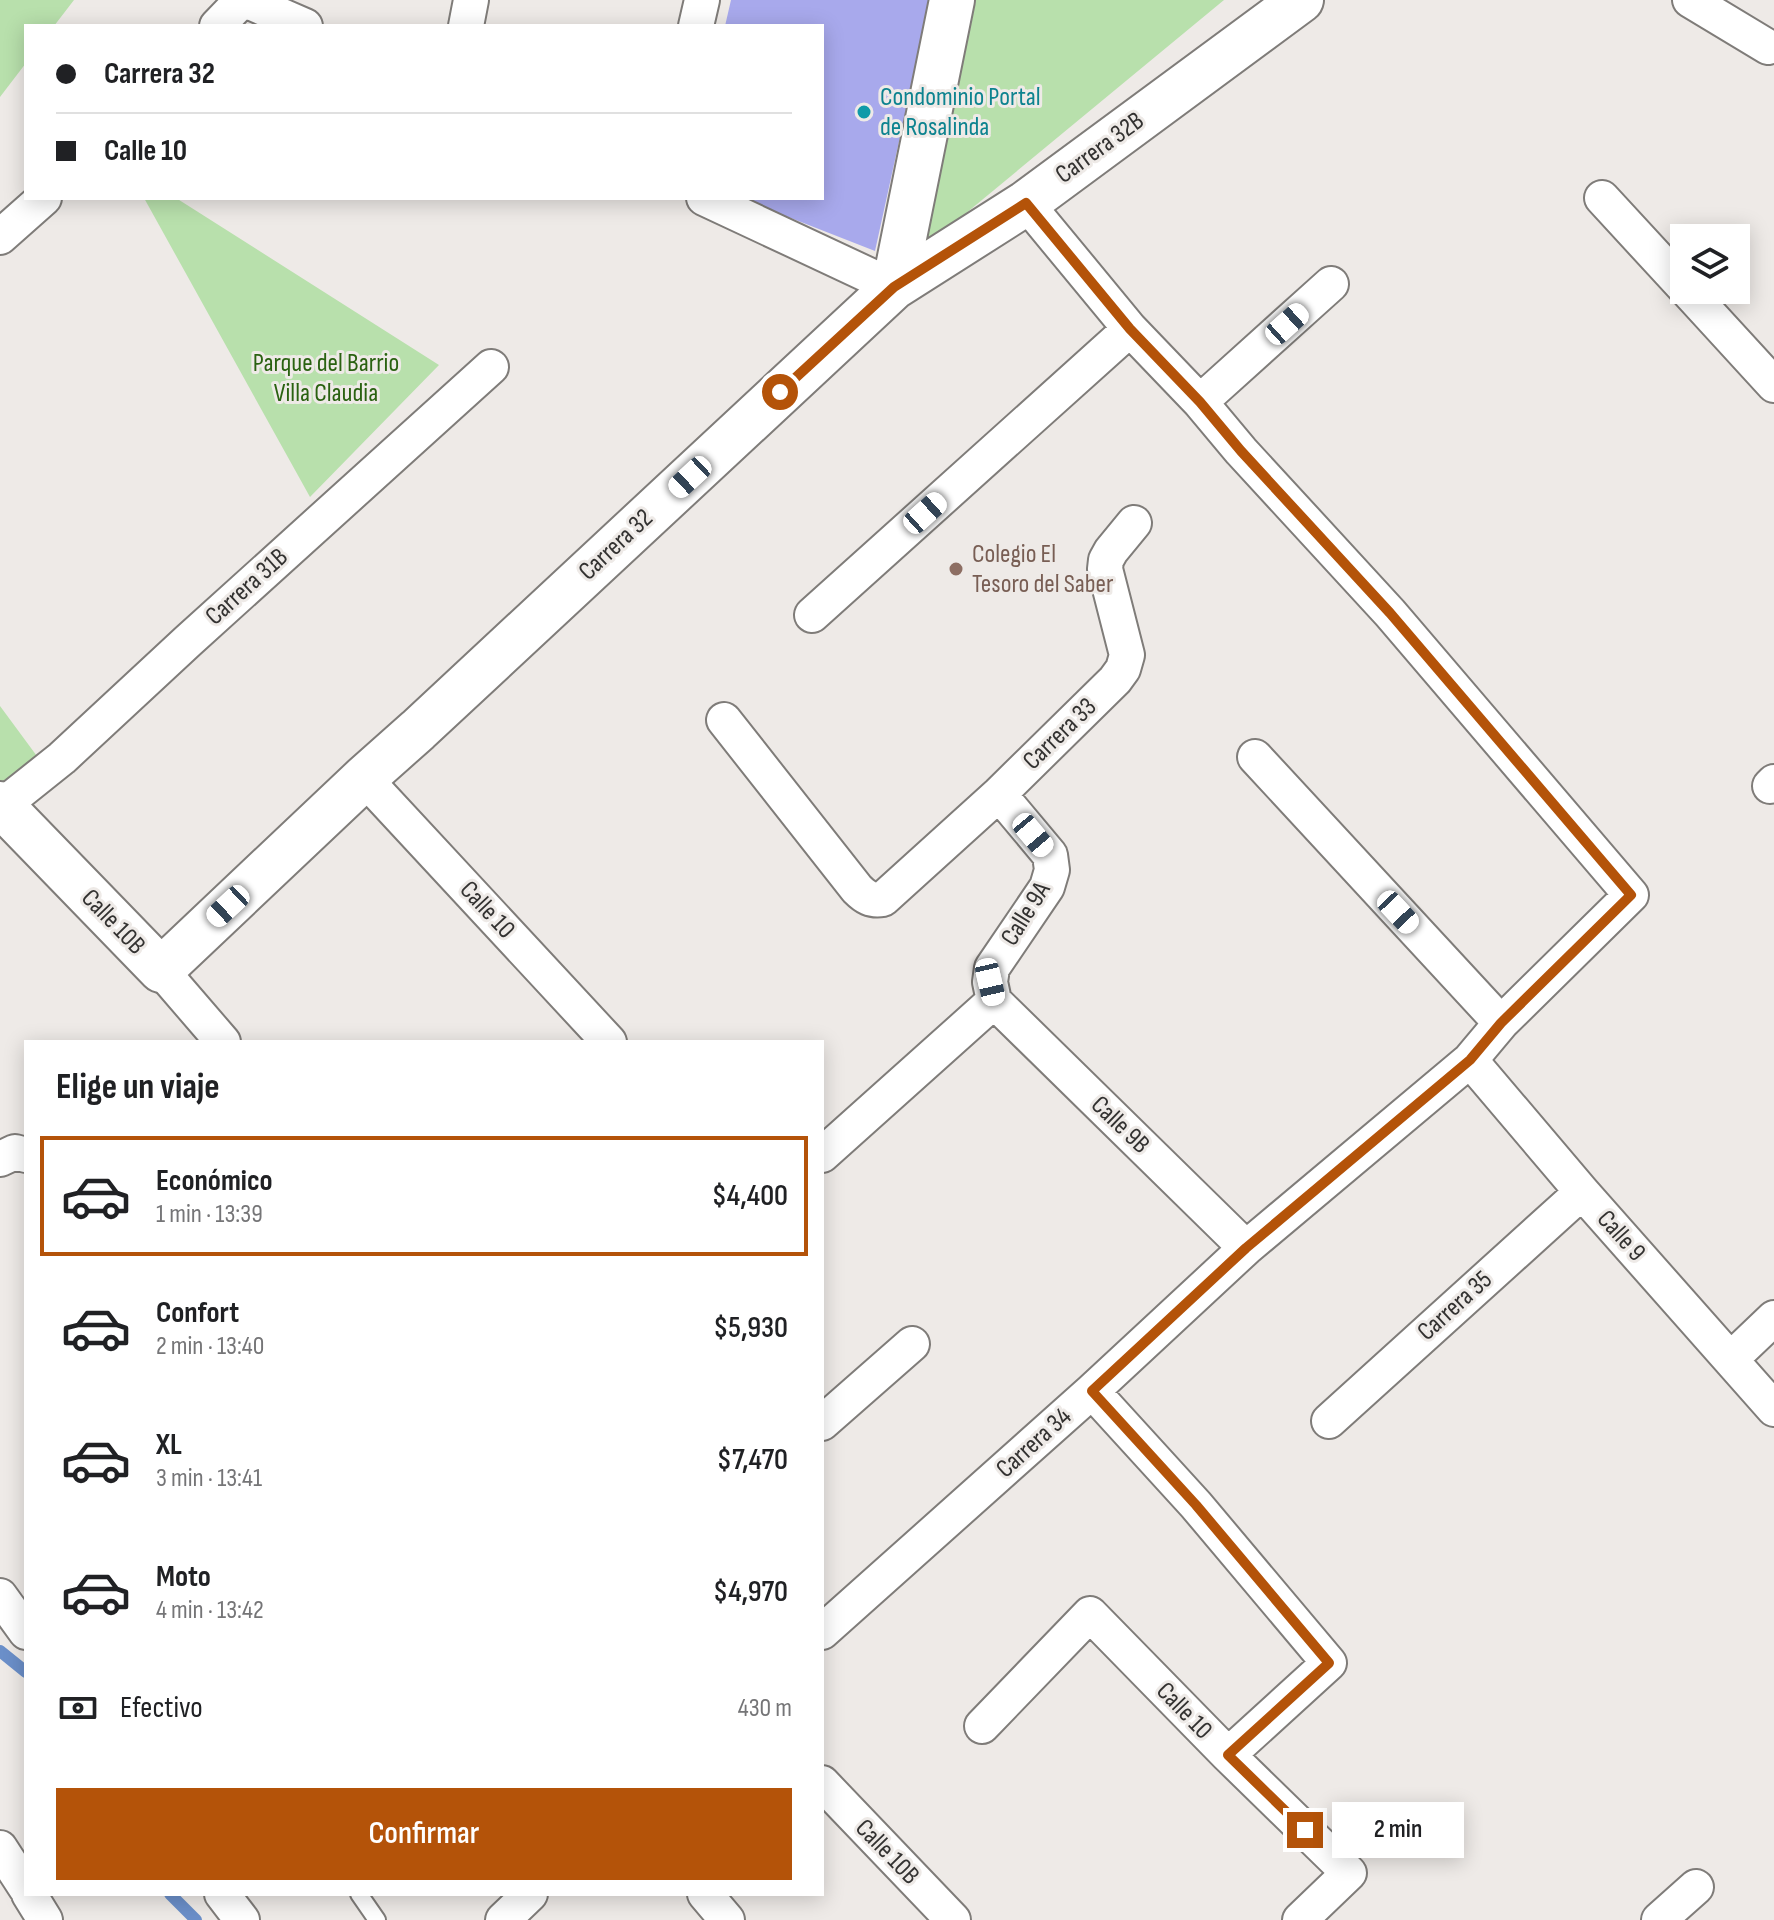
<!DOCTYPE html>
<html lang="es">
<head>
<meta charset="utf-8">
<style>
	:root { --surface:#fff; --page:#f2f2f2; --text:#202124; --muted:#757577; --line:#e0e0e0; --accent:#b45309 }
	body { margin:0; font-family:"Sofia Sans Condensed",sans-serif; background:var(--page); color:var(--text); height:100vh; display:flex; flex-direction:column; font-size:30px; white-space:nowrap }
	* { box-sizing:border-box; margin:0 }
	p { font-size:26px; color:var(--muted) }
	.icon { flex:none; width:44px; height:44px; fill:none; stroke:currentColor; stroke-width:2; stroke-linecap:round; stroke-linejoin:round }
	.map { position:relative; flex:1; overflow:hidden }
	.drawer { position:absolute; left:24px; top:1040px; width:800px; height:856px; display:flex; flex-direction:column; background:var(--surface); border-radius:0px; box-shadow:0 4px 20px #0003 }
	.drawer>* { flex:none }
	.guide { position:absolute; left:24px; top:24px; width:800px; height:176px; border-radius:0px; box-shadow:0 4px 20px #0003; display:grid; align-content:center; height:176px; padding:0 32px; background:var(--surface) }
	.controls { position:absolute; left:1670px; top:224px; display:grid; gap:16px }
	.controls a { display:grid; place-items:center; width:80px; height:80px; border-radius:0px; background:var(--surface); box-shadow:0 4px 20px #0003; font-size:40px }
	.end { position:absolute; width:36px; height:36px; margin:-18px; border:10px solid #b45309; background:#fff; box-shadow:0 0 0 4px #fff }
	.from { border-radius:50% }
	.bubble { position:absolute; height:56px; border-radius:0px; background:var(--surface); box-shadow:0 4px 20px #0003; font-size:26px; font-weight:600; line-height:56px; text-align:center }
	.car { position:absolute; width:24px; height:48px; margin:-24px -12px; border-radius:10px; box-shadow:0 0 6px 2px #0007; background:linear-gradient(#fff 24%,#345 0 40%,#fff 0 76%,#345 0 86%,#fff 0) }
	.guide b { display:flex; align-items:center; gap:28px; height:76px; font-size:30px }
	.guide b+b { border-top:2px solid var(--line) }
	.guide i { width:20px; height:20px; background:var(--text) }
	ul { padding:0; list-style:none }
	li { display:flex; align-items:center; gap:24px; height:120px; margin:0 16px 12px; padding:0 16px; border:4px solid transparent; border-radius:0px }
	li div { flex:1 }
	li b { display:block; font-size:30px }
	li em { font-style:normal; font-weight:600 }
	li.current { border-color:var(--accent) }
	li>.icon { width:72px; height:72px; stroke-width:1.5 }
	h2 { padding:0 32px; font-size:36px; line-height:96px }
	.pay { display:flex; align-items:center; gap:20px; height:88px; padding:0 32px; font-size:30px }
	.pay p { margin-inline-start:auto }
	.action { display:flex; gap:16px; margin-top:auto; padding:16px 32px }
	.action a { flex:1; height:92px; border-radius:0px; background:var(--accent); color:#fff; font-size:32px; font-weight:600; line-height:92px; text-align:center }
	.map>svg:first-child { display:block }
</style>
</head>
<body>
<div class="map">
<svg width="1774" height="1920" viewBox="0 0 1774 1920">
	<rect width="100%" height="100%" fill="#eeeae7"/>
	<!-- green -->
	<path fill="#b8e0ac" d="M0,0H74L54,26H26V63L0,97Z
		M976,0H1224L925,247Z
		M144,198H176L439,365L310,497Z
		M0,706L45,767L0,794Z"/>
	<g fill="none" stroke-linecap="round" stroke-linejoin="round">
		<!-- stream -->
		<path stroke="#6b8fc9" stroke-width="12" d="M0,1651L26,1672
			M170,1894L196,1920"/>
	</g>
	<!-- building -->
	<path fill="#a8a9ec" d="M731,0H930L875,251L740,198H822V26H725Z"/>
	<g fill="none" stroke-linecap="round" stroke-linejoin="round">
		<defs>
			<path id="lane" d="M359,1894L377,1920"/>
			<path id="street" d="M245,0L305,26
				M1690,0L1768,47
				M217,26L242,0
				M466,26L471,0
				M696,26L702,0
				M704,198L894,287
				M1602,198L1684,287
				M0,237L44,198
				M1687,290L1774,385
				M1200,402L1331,284
				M812,615L1130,329
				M724,720L857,889C865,897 871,901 883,899L999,794L1115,680L1123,669L1127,655L1105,569L1106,560L1111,551L1134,523
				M1255,757L1501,1023
				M364,778L609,1042
				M1770,786L1774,782
				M2,806L62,758L188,641L491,367
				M161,970L223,1042
				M994,1001L1246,1248
				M994,1001L990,982L992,968L1047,887L1052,870L1050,855L999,794
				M1470,1060L1582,1192L1774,1409
				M822,1155L994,1001
				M0,1159L15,1152L26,1155
				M1731,1359L1774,1318
				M1092,1391L1196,1505L1329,1663L1228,1755
				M1329,1421L1582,1192
				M822,1423L912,1344
				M0,1596L26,1632
				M822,1632L1092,1391L1246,1248L1470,1060L1501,1023L1631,895L1390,613L1241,451L1200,402L1130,329L1026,203
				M982,1726L1090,1614L1228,1755L1349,1873L1300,1920
				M822,1783L953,1920
				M0,1848L26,1888
				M29,1894L45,1920
				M222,1894L242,1920
				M705,1894L727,1920
				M503,1920L530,1894
				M1659,1920L1696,1887"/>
			<path id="secondary" d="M894,287L952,0
				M0,804L161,970L364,778L418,730L894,287L1026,203L1301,0"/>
		</defs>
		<!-- lane casing -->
		<use href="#lane" stroke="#7f7c79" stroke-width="20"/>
		<!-- street casing -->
		<use href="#street" stroke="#7f7c79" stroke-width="38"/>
		<!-- secondary casing -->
		<use href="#secondary" stroke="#7f7c79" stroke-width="48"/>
		<!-- lane -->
		<use href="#lane" stroke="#fff" stroke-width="16"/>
		<!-- street -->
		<use href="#street" stroke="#fff" stroke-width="34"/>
		<!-- secondary -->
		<use href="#secondary" stroke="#fff" stroke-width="44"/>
	</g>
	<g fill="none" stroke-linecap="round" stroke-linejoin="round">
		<!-- route -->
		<path stroke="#b45309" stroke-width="10" d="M780,392L894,287L1026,203L1130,329L1200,402L1241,451L1390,613L1631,895L1501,1023L1470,1060L1246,1248L1092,1391L1196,1505L1329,1663L1228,1755L1305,1830"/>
	</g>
	<!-- markers -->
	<circle fill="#0f9aa8" stroke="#eeeae7" stroke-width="3" cx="864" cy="112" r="8"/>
	<circle fill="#8d6e63" stroke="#eeeae7" stroke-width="3" cx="956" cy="569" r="8"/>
	<g text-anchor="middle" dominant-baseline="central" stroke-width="6" stroke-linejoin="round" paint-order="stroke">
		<!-- culture labels -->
		<g font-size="26" fill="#0d838f" stroke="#eeeae7" text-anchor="start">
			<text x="880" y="97">Condominio Portal<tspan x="880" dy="30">de Rosalinda</tspan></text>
		</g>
		<!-- street labels -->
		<g font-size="26" fill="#333231" stroke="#eeeae7">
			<text transform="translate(1100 148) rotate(-36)">Carrera 32B</text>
			<text transform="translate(616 545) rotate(-43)">Carrera 32</text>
			<text transform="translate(247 587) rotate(-42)">Carrera 31B</text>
			<text transform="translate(1060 734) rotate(-44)">Carrera 33</text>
			<text transform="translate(487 910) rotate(47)">Calle 10</text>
			<text transform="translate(1026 914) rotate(-58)">Calle 9A</text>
			<text transform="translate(113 922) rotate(46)">Calle 10B</text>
			<text transform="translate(1120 1125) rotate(44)">Calle 9B</text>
			<text transform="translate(1621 1236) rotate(48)">Calle 9</text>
			<text transform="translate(1455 1306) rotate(-42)">Carrera 35</text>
			<text transform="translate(1034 1443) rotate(-42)">Carrera 34</text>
			<text transform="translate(1184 1711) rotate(46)">Calle 10</text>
			<text transform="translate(887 1852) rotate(46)">Calle 10B</text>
		</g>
		<!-- park labels -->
		<g font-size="26" fill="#2a6211" stroke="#eeeae7">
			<text x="326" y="363">Parque del Barrio<tspan x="326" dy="30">Villa Claudia</tspan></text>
		</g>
		<!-- education labels -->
		<g font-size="26" fill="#785e54" stroke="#eeeae7" text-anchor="start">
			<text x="972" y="554">Colegio El<tspan x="972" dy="30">Tesoro del Saber</tspan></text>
		</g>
	</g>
</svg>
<div class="controls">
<a><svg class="icon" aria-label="layers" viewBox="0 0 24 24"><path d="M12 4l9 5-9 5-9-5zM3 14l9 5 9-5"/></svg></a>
</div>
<i class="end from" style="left:780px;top:392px"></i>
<i class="end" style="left:1305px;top:1830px"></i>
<div class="bubble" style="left:1332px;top:1802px;width:132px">2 min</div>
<i class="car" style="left:1287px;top:324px;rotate:48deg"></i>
<i class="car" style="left:690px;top:477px;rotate:227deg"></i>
<i class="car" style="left:925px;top:513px;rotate:48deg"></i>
<i class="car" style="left:1033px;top:835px;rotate:140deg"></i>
<i class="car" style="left:228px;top:906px;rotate:227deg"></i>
<i class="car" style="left:1398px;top:912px;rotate:137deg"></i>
<i class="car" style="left:990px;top:982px;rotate:167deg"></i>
<div class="guide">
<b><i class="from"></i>Carrera 32</b>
<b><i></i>Calle 10</b>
</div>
<section class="drawer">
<h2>Elige un viaje</h2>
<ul>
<li class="current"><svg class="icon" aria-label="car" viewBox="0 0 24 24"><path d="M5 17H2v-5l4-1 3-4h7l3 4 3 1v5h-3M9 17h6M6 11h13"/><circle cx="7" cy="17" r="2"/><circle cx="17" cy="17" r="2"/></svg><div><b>Económico</b><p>1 min · 13:39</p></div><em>$4,400</em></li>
<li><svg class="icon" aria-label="car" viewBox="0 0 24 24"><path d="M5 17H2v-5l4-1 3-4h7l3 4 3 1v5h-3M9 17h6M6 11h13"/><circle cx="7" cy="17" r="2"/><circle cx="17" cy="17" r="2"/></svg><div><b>Confort</b><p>2 min · 13:40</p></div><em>$5,930</em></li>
<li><svg class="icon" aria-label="car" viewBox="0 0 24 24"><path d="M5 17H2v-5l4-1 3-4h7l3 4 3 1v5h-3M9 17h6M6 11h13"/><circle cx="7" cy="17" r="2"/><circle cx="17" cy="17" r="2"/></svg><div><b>XL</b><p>3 min · 13:41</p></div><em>$7,470</em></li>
<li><svg class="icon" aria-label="car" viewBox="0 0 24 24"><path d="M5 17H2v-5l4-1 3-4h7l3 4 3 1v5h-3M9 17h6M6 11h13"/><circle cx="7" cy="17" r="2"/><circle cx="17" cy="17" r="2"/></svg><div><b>Moto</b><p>4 min · 13:42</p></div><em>$4,970</em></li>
</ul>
<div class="pay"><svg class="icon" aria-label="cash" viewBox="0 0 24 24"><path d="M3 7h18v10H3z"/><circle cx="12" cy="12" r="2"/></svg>Efectivo<p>430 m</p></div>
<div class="action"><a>Confirmar</a></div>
</section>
</div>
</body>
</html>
